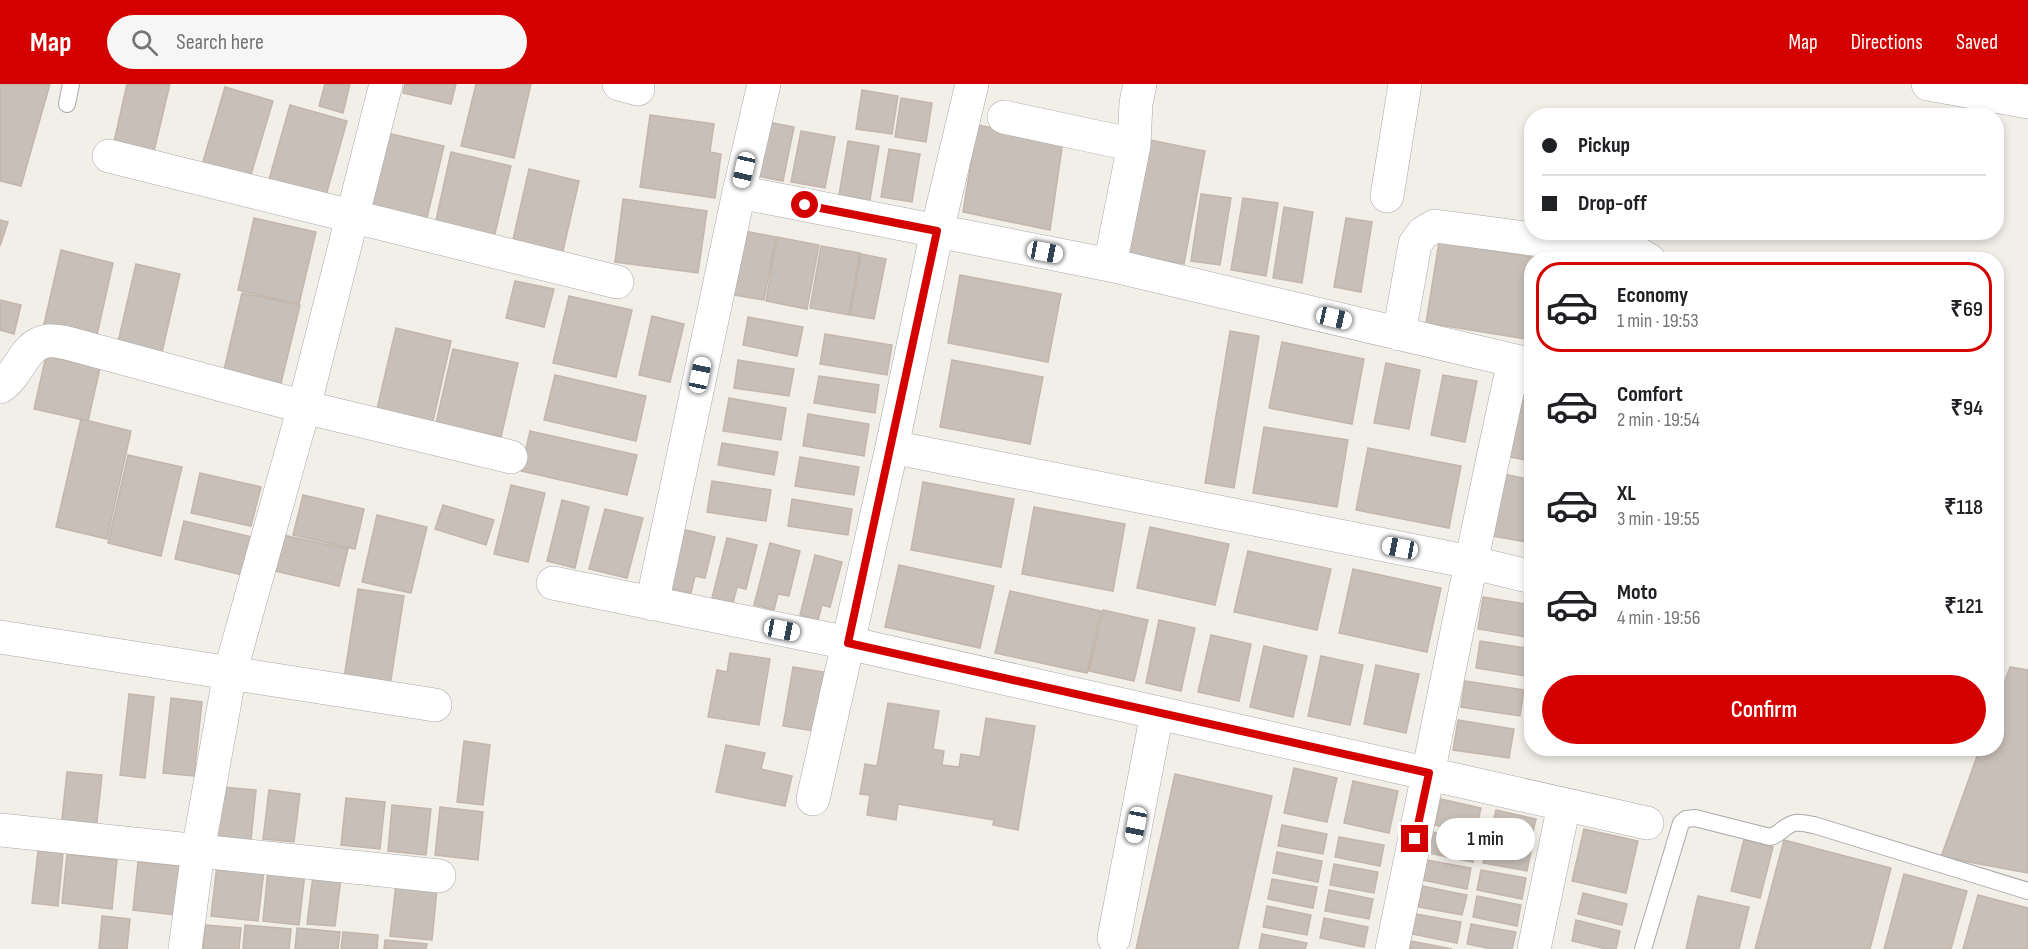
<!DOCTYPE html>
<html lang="en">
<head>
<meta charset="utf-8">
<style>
	:root { --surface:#fff; --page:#f6f6f6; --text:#202124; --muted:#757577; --line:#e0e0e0; --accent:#d40000 }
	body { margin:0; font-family:"Sofia Sans Condensed",sans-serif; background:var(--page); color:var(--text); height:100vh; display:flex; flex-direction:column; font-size:22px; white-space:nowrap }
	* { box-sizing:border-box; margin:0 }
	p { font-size:20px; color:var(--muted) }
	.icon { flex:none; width:33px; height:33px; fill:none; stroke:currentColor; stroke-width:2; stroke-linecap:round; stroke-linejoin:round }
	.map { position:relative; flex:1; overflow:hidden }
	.drawer { position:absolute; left:1524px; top:168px; width:480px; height:504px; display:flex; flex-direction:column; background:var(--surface); border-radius:24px; box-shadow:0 3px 9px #0003 }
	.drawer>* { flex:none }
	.top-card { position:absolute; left:1524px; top:24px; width:480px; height:132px; border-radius:24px; box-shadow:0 3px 9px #0003; display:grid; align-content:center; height:132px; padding:0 18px; background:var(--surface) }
	.end { position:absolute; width:27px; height:27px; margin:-14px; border:8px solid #d40000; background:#fff; box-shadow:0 0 0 3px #fff }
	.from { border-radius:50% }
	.bubble { position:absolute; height:42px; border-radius:21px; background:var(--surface); box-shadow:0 3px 9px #0003; font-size:20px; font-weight:600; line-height:42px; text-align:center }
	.car { position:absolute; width:18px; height:36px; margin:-18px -9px; border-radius:8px; box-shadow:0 0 4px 2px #0007; background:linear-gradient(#fff 24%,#345 0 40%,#fff 0 76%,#345 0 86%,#fff 0) }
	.top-card b { display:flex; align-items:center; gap:21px; height:57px; font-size:22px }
	.top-card b+b { border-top:2px solid var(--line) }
	.top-card i { width:15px; height:15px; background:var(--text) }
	ul { padding:10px 0 0; list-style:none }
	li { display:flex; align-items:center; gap:18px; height:90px; margin:0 12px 9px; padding:0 6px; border:3px solid transparent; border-radius:24px }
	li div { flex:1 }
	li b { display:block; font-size:22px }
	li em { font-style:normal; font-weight:600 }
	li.selected { border-color:var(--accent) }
	li>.icon { width:54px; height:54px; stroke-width:1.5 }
	.action { display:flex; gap:12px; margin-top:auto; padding:12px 18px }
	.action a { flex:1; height:69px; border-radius:36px; background:var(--accent); color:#fff; font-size:24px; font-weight:600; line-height:69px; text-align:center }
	header { display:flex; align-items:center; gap:36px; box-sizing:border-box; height:84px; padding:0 30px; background:var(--accent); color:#fff }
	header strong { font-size:28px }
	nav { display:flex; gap:33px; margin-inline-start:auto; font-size:21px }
	.search { width:420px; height:54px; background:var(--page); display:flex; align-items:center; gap:15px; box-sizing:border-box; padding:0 21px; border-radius:33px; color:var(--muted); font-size:22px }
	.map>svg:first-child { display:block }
</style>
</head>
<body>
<header>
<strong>Map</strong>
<div class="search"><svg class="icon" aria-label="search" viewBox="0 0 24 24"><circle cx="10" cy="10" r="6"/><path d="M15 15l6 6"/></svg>Search here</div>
<nav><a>Map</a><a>Directions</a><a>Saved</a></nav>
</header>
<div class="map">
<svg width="2028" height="865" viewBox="0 0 2028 865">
	<rect width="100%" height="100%" fill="#f2efe9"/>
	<!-- building -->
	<path fill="#c7bfb8" stroke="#c4b6ab" stroke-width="1.5" d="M0,0H50L21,102L0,97Z
		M127,0H170L154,67L114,58Z
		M325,0H350L343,29L319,22Z
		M405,0H456L451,20L403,9Z
		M476,0H531L514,74L461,62Z
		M225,3L273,17L250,94L202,81Z
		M862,6L898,12L892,50L856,45Z
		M901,14L932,19L926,58L895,53Z
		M290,21L347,37L325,115L268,99Z
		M650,31L714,40L710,68L721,70L715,114L640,103Z
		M758,36L794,43L783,97L747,90Z
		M977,41L1063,57L1050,146L963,128Z
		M801,47L835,53L825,104L791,98Z
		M387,49L444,62L426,138L369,125Z
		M1140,54L1205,67L1184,180L1119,168Z
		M848,57L879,62L870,116L839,111Z
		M889,65L920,70L912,118L881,113Z
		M451,68L511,82L493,158L434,145Z
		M529,85L579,97L562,171L512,160Z
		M1201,110L1231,114L1220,181L1191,177Z
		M1243,114L1278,119L1266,192L1231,186Z
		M623,115L707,127L698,189L615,178Z
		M1284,123L1313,128L1302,199L1273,194Z
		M254,134L316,148L299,220L238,206Z
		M1346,134L1372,138L1361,208L1334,203Z
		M0,136L8,138L0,162Z
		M739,146L776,153L764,216L727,210Z
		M777,153L819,161L807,225L766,217Z
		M1439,158L1550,176H1532V256L1426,239Z
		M821,162L860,169L849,231L810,224Z
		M61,166L113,179L97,251L44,240Z
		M861,170L886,175L874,235L850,231Z
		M136,180L180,190L162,268L118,258Z
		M960,191L1061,210L1048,278L948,259Z
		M515,197L554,205L544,243L506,234Z
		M242,209L300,221L281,299L224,286Z
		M569,212L632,226L616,293L553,279Z
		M0,216L21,221L14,250L0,246Z
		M652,232L684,240L670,298L639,291Z
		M748,233L803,243L797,272L743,261Z
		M396,244L451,257L433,337L377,325Z
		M1230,247L1259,252L1234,404L1205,399Z
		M825,250L892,261L887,291L820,280Z
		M1282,258L1364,275L1352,340L1269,324Z
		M453,265L518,279L501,353L436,339Z
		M46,272L100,284L88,337L34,325Z
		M738,276L794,285L789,312L734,304Z
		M952,276L1043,293L1030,360L940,343Z
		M1386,279L1420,286L1409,345L1374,339Z
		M555,291L646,312L636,357L544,336Z
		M1443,291L1477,297L1465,358L1431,351Z
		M819,292L879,301L875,329L814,319Z
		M1517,308L1532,311V377L1504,372Z
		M729,314L786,324L781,356L723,347Z
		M808,330L869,340L864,372L803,362Z
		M81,335L131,347L107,455L56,443Z
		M1264,343L1348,356L1337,423L1253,409Z
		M530,347L637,371L627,411L521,387Z
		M722,359L778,368L774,391L718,381Z
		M1368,364L1461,382L1449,444L1356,426Z
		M128,371L182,383L161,472L108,459Z
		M800,373L859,383L854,411L795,402Z
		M200,389L261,403L251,442L191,429Z
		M1504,390L1532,396V431L1526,458L1492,452Z
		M712,397L771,406L766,437L707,428Z
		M923,398L1014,415L1001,483L911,466Z
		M511,401L545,409L528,478L494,470Z
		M303,411L364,425L355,465L293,451Z
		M792,415L852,425L848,451L788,442Z
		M562,416L589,423L575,484L547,477Z
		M443,421L494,436L486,461L435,445Z
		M1034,423L1125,440L1113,507L1022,490Z
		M605,425L643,434L627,494L589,485Z
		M377,431L427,443L411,509L362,498Z
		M184,437L252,453L243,491L175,475Z
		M1150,443L1229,460L1215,521L1137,504Z
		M682,445L715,453L705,494L695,492L691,509L667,504Z
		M283,451L348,465L339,502L275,487Z
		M727,454L757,461L746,505L737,503L733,519L712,514Z
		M770,459L800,467L789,512L778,510L774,526L754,521Z
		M1248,467L1331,485L1317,546L1234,528Z
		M815,471L842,478L830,523L822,521L818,536L800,531Z
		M899,481L994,502L980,564L885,543Z
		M1353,485L1441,504L1427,568L1339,549Z
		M358,505L404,512L390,602L344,594Z
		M1010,507L1101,527L1087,589L995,569Z
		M1483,513L1532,521V554L1478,545Z
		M1103,526L1148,536L1134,597L1089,587Z
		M1159,536L1195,544L1181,607L1146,599Z
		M1211,551L1251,560L1239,617L1198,608Z
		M1480,557L1532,565V593L1476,584Z
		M1264,562L1307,572L1293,633L1250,623Z
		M730,569L770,575L759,641L708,633L717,586L727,588Z
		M1321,572L1363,581L1350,641L1308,632Z
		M1376,581L1419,590L1406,649L1364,640Z
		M793,583L830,589L820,648L783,642Z
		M2010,583L2028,586V789L1941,773L1980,664H1996V620Z
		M1465,597L1524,606L1520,632L1461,623Z
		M129,610L154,613L145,694L120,691Z
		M171,614L202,618L194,692L163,689Z
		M888,619L939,627L933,665L944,667L942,681L959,683L961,670L980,673L986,634L1035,642L1018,746L993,741L994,736L898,720L896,736L867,731L870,711L860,710L865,680L877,682Z
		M1458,636L1514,645L1509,674L1453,666Z
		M464,657L490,661L483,721L457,718Z
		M726,661L765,669L761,685L792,692L785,722L716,708Z
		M1294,684L1337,694L1327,738L1284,729Z
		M67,688L102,691L96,747L61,744Z
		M1175,690L1272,712L1238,865H1136Z
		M1353,697L1398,707L1389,749L1344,739Z
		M222,703L256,706L251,756L217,752Z
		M269,706L300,710L294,758L263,755Z
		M346,714L385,718L380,765L341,761Z
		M1441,715L1481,724L1475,750L1435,741Z
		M392,721L431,725L426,771L388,767Z
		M440,723L483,728L478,776L435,771Z
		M1496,726L1536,735L1530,760L1490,751Z
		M1282,741L1327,750L1323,770L1278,762Z
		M1584,745L1638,757L1626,809L1572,797Z
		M1432,748L1477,757L1473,778L1428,769Z
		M1339,753L1384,761L1380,782L1335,773Z
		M1744,755L1773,763L1760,814L1731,807Z
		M1784,756L1891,784L1870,865H1755Z
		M1487,759L1531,767L1527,787L1483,779Z
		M38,767L63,769L58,822L32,819Z
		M1277,768L1322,777L1318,798L1273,789Z
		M67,770L117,776L112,825L62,819Z
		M1427,776L1471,784L1467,805L1422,796Z
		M138,778L181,782L176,831L133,826Z
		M1334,780L1378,788L1374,809L1330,801Z
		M217,781L264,786L258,837L211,832Z
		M268,785L305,789L299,841L263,837Z
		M1481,786L1526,794L1522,815L1477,806Z
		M1904,790L1967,807L1951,865H1884Z
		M313,791L341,794L335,842L307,840Z
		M1272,795L1317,803L1313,824L1268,815Z
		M396,800L437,805L432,856L390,852Z
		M1422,802L1467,811L1462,831L1418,823Z
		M1329,806L1373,815L1369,835L1325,827Z
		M1583,809L1627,820L1622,841L1578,830Z
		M1978,811L2028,824V865H1963Z
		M1477,812L1521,821L1517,842L1473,833Z
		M1698,812L1749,823L1739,865H1686Z
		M1267,822L1311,831L1307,851L1263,843Z
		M1416,830L1461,838L1457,859L1412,850Z
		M102,832L130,835L127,865H99Z
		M1324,834L1368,843L1364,863L1320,854Z
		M1576,836L1620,847L1616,865H1606L1572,857Z
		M1471,840L1516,848L1512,865H1492L1467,860Z
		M205,841L241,844L239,865H203Z
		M245,841L291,845L289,865H243Z
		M297,844L340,848L338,865H295Z
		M343,848L378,851L377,865H341Z
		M1262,850L1307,859L1305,865H1259Z
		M385,856L427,860L426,865H384Z
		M1411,857L1452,865H1410Z"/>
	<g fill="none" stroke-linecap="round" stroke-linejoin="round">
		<defs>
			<path id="service" d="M67,20L71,0
				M1643,865L1681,739L1686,735L1695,734L1770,753C1780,751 1784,741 1795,739C1800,738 1808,740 1814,741L2028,807"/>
			<path id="minor" d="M619,0L638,5
				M1928,0L2028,18
				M1004,33L1134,61L1110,181
				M1134,61L1136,19L1140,0
				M109,72L617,198
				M739,108L1110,181L1532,281
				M1387,112L1405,0
				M1399,250L1415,160L1423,149L1435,142L1637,169L1649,176
				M0,303C20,290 23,261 47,257C53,256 61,258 67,259L304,323L511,373
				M892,363L1470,478L1532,493
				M553,499L848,559L1647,739
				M652,520L739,108L764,0
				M0,553L435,621
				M813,715L892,363L937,147L972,0
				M0,746L439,792
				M1114,854L1157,629
				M185,865L198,767L230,589L304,323L386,0
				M1392,865C1433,669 1471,472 1514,277
				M1534,865L1564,721"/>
		</defs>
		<!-- service casing -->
		<use href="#service" stroke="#a9a9a9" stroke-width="18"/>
		<!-- minor casing -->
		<use href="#minor" stroke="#a9a9a9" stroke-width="34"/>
		<!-- service -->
		<use href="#service" stroke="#fff" stroke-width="16"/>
		<!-- minor -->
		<use href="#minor" stroke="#fff" stroke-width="33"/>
	</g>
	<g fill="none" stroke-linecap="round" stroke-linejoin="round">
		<!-- route -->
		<path stroke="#d40000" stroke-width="8" d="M805,121L937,147L848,559L1429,689L1415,755"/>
	</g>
</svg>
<i class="end from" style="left:805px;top:121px"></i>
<i class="end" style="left:1415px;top:755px"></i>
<div class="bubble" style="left:1436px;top:734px;width:99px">1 min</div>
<i class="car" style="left:744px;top:86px;rotate:193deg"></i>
<i class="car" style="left:1045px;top:168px;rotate:101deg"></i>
<i class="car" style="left:1334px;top:234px;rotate:103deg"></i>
<i class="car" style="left:700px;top:291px;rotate:12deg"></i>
<i class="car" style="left:1400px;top:464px;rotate:281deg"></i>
<i class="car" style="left:782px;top:546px;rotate:101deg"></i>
<i class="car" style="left:1136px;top:741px;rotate:191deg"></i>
<div class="top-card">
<b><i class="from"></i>Pickup</b>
<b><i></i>Drop-off</b>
</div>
<section class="drawer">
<ul>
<li class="selected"><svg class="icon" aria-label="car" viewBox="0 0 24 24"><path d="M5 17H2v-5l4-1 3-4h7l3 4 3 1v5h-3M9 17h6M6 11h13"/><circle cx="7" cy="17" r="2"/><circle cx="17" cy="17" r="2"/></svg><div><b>Economy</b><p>1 min · 19:53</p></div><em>₹69</em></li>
<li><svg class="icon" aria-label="car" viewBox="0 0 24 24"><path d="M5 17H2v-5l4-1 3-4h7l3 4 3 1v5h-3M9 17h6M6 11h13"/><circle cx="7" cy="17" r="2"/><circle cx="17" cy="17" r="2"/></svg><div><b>Comfort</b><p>2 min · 19:54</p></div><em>₹94</em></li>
<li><svg class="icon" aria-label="car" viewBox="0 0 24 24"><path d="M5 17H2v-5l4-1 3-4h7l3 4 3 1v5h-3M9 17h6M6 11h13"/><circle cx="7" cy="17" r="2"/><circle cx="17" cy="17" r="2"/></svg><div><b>XL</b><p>3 min · 19:55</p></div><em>₹118</em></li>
<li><svg class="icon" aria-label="car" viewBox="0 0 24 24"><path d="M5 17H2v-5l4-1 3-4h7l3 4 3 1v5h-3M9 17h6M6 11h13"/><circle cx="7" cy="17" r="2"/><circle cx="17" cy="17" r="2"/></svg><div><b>Moto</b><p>4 min · 19:56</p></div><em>₹121</em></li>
</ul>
<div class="action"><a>Confirm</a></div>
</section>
</div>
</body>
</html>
